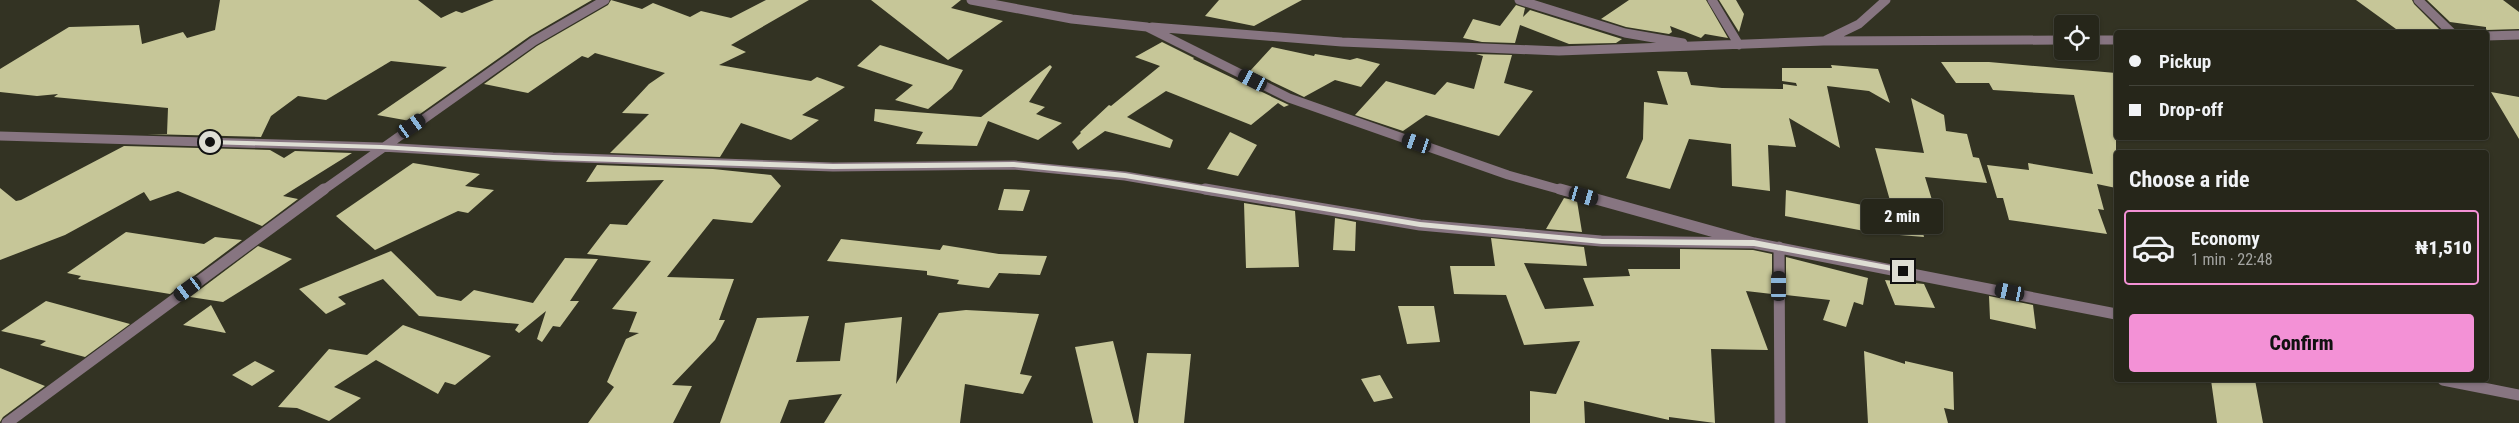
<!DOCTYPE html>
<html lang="en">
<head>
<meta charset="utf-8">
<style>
	:root { --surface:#26261a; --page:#2e2e23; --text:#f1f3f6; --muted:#a4a5a2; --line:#424339; --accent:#f391d6 }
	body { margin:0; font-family:"Roboto Condensed",sans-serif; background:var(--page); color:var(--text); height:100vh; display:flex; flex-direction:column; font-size:19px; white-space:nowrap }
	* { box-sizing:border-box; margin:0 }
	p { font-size:16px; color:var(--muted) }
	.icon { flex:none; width:28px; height:28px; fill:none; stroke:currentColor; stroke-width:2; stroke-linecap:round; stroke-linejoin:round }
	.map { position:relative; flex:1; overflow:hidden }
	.details { position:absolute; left:2114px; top:150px; width:375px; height:232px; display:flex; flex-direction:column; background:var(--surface); border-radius:5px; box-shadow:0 1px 4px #0004,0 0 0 1px var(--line) }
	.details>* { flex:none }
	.banner { position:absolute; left:2114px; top:30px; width:375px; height:110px; border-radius:5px; box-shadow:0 1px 4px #0004,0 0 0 1px var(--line); display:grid; align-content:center; height:110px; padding:0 15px; background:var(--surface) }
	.controls { position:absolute; left:2054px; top:15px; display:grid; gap:10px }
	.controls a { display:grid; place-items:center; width:45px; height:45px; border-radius:5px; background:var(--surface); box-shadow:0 1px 4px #0004,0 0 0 1px var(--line); font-size:25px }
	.end { position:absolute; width:22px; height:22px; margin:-11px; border:6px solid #deded4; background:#111; box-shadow:0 0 0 2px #111 }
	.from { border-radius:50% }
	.bubble { position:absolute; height:35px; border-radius:5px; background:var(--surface); box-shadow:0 1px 4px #0004,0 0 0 1px var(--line); font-size:16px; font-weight:800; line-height:35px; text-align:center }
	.car { position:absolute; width:15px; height:30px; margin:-15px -8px; border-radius:6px; box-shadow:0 0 4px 1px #0007; background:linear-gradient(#222 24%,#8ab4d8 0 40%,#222 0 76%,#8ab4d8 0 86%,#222 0) }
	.banner b { display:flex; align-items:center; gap:18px; height:48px; font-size:19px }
	.banner b+b { border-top:1px solid var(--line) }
	.banner i { width:12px; height:12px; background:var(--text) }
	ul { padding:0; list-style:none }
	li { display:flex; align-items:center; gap:15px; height:75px; margin:0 10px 8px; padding:0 5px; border:2px solid transparent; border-radius:5px }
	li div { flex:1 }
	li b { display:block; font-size:19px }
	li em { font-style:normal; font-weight:800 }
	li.current { border-color:var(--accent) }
	li>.icon { width:45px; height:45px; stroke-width:1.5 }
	h2 { padding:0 15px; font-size:22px; line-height:60px }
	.primary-button { display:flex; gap:10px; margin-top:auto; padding:10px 15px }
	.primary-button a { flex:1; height:58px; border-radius:5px; background:var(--accent); color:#111; font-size:20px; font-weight:800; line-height:58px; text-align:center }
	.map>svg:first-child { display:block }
</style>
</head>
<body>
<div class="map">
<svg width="2519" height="423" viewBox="0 0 2519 423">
	<rect width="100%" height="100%" fill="#333323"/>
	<!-- building -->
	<path fill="#c6c698" d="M220,0H418L441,18L456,11L462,13L494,0H592L530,36L410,121L377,115L447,67L391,61L326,100L298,96L271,116L261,137L147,134H167L168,108L54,97L58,94L37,96L0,92V69L69,27L139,25L142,44L183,32L187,38L215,30Z
		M611,0L642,9L653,3L690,17L701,11L731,18L766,0H809L731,45L746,52L719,65L811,81L817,77L845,87L802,115L819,120L791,140L741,123L720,157L610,153L649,114L622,113L649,84L665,73L595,53L588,58L582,56L528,93L484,84L537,46L608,5Z
		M871,0H961L951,8L1003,21L948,60Z
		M1219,0H1302L1254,26L1205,16Z
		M1629,0H1706L1728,38L1705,34L1701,38L1670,26L1672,32L1669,34L1626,27L1601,19Z
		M1719,0H1736L1744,14L1739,32Z
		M2356,0H2412L2414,4L2442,32L2427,29H2396Z
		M2427,0H2503L2519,12V29L2486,30V27L2450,22Z
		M1516,5L1525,8L1523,17L1530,10L1622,39L1616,43L1569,44L1520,25L1515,43L1482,42L1463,38L1473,19L1500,26Z
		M1162,42L1194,58L1193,59L1289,105L1284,107L1278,103L1251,125L1166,91L1127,117L1173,140L1170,148L1105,131L1078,150L1072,142L1081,133L1080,132L1109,105L1111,106L1160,66L1135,57Z
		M880,45L963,70L952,89L928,109L895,100L913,85L857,66Z
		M1272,47L1314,56L1315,54L1350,60L1357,58L1380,64L1361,87L1335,80L1304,97L1250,71Z
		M1476,54L1512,55L1504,83L1533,91L1499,136L1426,115L1403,131L1355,115L1386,81L1435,95L1447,82L1474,89L1483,56Z
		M1941,62H1989L2116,73V188L2097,184L2104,210L2098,209L2107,234L2009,220L2003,198H1997L1987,165L2029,170L2028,163L2093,174L2074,95L1993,90L1989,83H1956Z
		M1050,65L1052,67L1029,102L1045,107L1036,114L1062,123L1038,140L988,121L977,146L916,144L923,132L874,121L875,109L981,117Z
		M1831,65L1878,69L1890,103L1869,91L1827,86L1840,148L1789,118L1796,147L1768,145L1770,191L1732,186L1731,144L1689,139L1670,189L1626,178L1643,139L1644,102L1668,105L1657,71L1687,72L1691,85L1722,88L1783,89V84L1797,86L1796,83L1782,81V68H1832Z
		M2491,92L2519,97V139Z
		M1911,98L1944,115L1946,131L1967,134L1973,157L1979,158L1987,183L1925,177L1939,223L1920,221L1924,237L1875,233L1785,216L1786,190L1893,211L1875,148L1924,153Z
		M1230,132L1257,145L1238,176L1207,169Z
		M124,146L270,150L284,158L295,151L352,153L283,196L298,199L262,226L178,191L150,201L144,192L65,235L0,260V188L16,201L21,200Z
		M413,163L480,174L465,186L494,190L468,213L458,211L375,250L336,216Z
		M597,165L713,169L771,175L781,186L752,223L713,219L667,277L734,279L719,320H725L715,340L672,385L692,386L673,423H588L614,387L607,382L626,339L639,333L629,332L637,312L612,309L651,261L587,254L610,224L627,225L664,180L586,182Z
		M1004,189L1030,190L1023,211L998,210Z
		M1564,198L1577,201L1582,232L1546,229Z
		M1244,203L1295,211L1299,267L1246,268Z
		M1335,218L1356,222L1355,251L1333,250Z
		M126,232L204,244L215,237L242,240L170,294L78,279L81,276L67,273Z
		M1491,238L1584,247L1587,266L1524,263L1545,309L1594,306L1583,278L1630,276L1628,269H1680V249L1753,250L1772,254V294L1746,291L1768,350L1711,349L1715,423L1669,417V420L1584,401L1585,423H1530V391L1556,394L1580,341L1524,345L1506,295L1454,294L1450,266H1495Z
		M841,239L940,250L943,245L999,254L1047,256L1040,275L999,273L989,288L957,284L959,280L927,275V271L827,261Z
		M258,246L292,259L223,302L190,297Z
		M391,251L437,296L461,301L474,290L533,303L565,258L598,259L570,301H579L560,327L553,326L542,342L537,339L546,311L519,333L515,330L519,324L419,316L383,279L338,297L346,304L326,314L299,289Z
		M1786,257L1868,278L1863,305L1854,302L1846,327L1823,320L1830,300L1786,295Z
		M1885,280L1924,284L1935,308L1895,305Z
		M1989,296L2033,305L2036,329L1990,319Z
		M46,301L130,324L85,357L40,345L46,341L1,331Z
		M211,305L226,333L183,325Z
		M1398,306H1434L1440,342L1407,344Z
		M966,310L1039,314L1020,374L1032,376L1023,394L965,384L960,423H824L842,394L789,400L780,423H720L757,318L809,316L796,362L840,361L845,323L902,317L896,384L939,313Z
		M403,325L491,356L455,385L445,382L438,394L376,360L334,387L361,398L329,421L297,408L278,407L329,349L367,355Z
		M1113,341L1134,423H1093L1075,347Z
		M1864,351L1905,364V361L1953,372L1954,410L1944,408L1948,423H1868Z
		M1147,353L1191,354L1184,423H1138Z
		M255,361L275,371L252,386L232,375Z
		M0,368L45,386L3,417L0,422Z
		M1380,375L1393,398L1374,402L1361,379Z
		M2211,380H2255L2263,423H2217Z"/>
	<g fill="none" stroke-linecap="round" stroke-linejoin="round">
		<!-- street-far1 -->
		<path stroke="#877581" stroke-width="9" d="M971,0L1072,19L1147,27L1289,98L1508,175L1565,191
			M1519,0L1625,33L1683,43
			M1712,0L1739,45
			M2418,0L2451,32
			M1152,27L1342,42L1559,51L1823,41L2062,40
			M2486,36L2519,35
			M1826,40L1859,24L1886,0
			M2090,40H2116
			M0,136L381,147L553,157L833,167L1014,165L1125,176L1213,191
			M322,191L534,41L605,0"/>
		<!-- street -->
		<path stroke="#877581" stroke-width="11" d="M1205,189L1420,225L1601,241L1754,243
			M1560,189L1754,243L2116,314
			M1779,247L1780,423
			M2443,380L2519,395
			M7,423L324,189"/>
	</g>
	<!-- route -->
	<path fill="#deded4" d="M210,140L381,145L553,155L833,164L1014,162L1125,173L1420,222L1602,239L1754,240L1903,268L1907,271L1903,273L1754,246L1602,244L1420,227L1125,178L1014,167L833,169L553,160L381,149L207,144L206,142Z"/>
</svg>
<div class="controls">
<a><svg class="icon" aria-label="locate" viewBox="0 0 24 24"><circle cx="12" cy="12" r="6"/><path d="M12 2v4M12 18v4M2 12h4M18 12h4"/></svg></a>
</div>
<i class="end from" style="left:210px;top:142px"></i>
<i class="end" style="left:1903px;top:271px"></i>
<div class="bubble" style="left:1861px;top:199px;width:82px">2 min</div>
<i class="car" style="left:1253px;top:80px;rotate:297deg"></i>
<i class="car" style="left:412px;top:126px;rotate:55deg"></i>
<i class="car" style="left:1417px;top:143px;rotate:289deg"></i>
<i class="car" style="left:1584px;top:196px;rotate:106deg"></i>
<i class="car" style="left:1779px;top:286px;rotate:0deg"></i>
<i class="car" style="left:188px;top:289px;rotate:234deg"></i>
<i class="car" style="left:2010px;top:292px;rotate:282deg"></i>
<div class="banner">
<b><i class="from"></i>Pickup</b>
<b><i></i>Drop-off</b>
</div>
<section class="details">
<h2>Choose a ride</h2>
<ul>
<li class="current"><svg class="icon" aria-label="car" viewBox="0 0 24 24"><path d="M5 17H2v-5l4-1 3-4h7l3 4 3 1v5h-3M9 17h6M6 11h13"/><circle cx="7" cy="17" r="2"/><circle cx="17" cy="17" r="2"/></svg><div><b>Economy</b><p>1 min · 22:48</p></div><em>₦1,510</em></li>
</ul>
<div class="primary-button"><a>Confirm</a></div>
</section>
</div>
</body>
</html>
